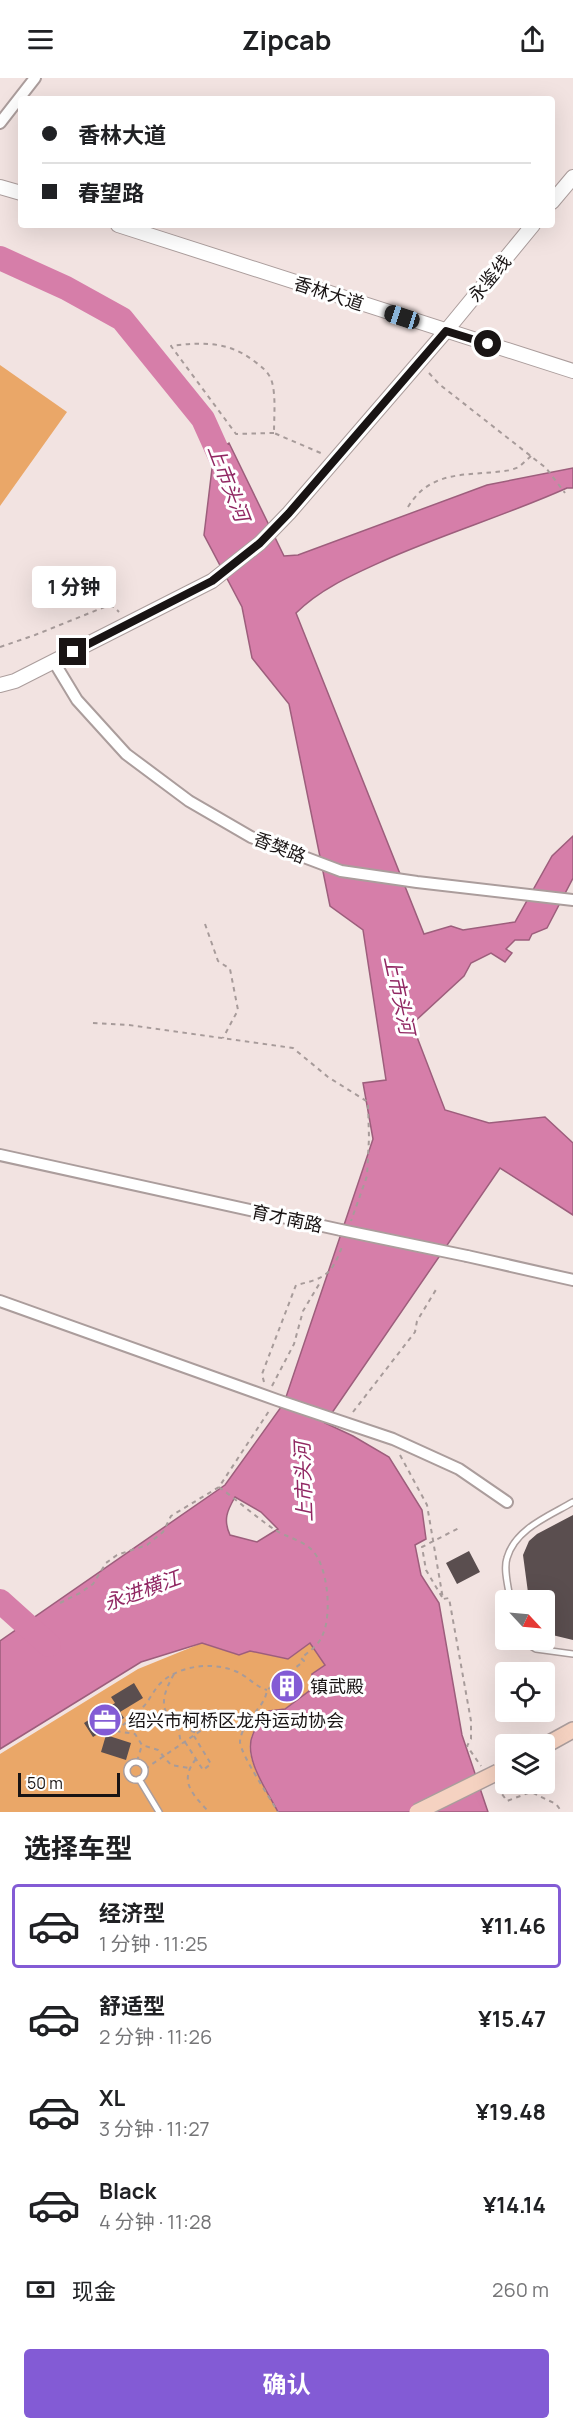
<!DOCTYPE html>
<html lang="zh">
<head>
<meta charset="utf-8">
<style>
	:root { --surface:#fff; --page:#f6f6f6; --text:#202124; --muted:#757577; --line:#e0e0e0; --accent:#835bd5 }
	body { margin:0; font-family:Manrope,"Noto Sans SC",sans-serif; background:var(--page); color:var(--text); height:100vh; display:flex; flex-direction:column; font-size:22px; white-space:nowrap }
	* { box-sizing:border-box; margin:0 }
	p { font-size:20px; color:var(--muted) }
	.icon { flex:none; width:33px; height:33px; fill:none; stroke:currentColor; stroke-width:2; stroke-linecap:round; stroke-linejoin:round }
	.map { position:relative; height:1734px; overflow:hidden }
	.sheet { display:flex; flex-direction:column; background:var(--surface); flex:1 }
	.sheet>* { flex:none }
	.guide { position:absolute; left:18px; top:18px; width:537px; height:132px; border-radius:6px; box-shadow:0 6px 24px #0002; display:grid; align-content:center; height:132px; padding:0 24px; background:var(--surface) }
	.needle { width:39px; rotate:116deg }
	.fabs { position:absolute; left:495px; top:1512px; display:grid; gap:12px }
	.fabs a { display:grid; place-items:center; width:60px; height:60px; border-radius:6px; background:var(--surface); box-shadow:0 6px 24px #0002; font-size:30px }
	.scale { position:absolute; left:18px; bottom:15px; width:102px; box-sizing:border-box; padding-left:6px; border:3px solid #191414; border-top:0; font-size:16px; line-height:21px; white-space:nowrap; color:#191414; -webkit-text-stroke:4px #fff; paint-order:stroke }
	.end { position:absolute; width:27px; height:27px; margin:-14px; border:8px solid #191414; background:#fff; box-shadow:0 0 0 3px #fff }
	.from { border-radius:50% }
	.bubble { position:absolute; height:42px; border-radius:6px; background:var(--surface); box-shadow:0 6px 24px #0002; font-size:20px; font-weight:700; line-height:42px; text-align:center }
	.car { position:absolute; width:18px; height:36px; margin:-18px -9px; border-radius:8px; box-shadow:0 0 4px 2px #0007; background:linear-gradient(#222 24%,#8ab4d8 0 40%,#222 0 76%,#8ab4d8 0 86%,#222 0) }
	.guide b { display:flex; align-items:center; gap:21px; height:57px; font-size:22px }
	.guide b+b { border-top:2px solid var(--line) }
	.guide i { width:15px; height:15px; background:var(--text) }
	ul { padding:0; list-style:none }
	li { display:flex; align-items:center; gap:18px; height:84px; margin:0 12px 9px; padding:0 12px; border:3px solid transparent; border-radius:6px }
	li div { flex:1 }
	li b { display:block; font-size:22px }
	li em { font-style:normal; font-weight:700 }
	li.active { border-color:var(--accent) }
	li>.icon { width:54px; height:54px; stroke-width:1.5 }
	h2 { padding:0 24px; font-size:27px; line-height:72px }
	.pay { display:flex; align-items:center; gap:15px; height:66px; padding:0 24px; font-size:22px }
	.pay p { margin-inline-start:auto }
	.cta { display:flex; gap:12px; margin-top:auto; padding:12px 24px }
	.cta a { flex:1; height:69px; border-radius:6px; background:var(--accent); color:#fff; font-size:24px; font-weight:700; line-height:69px; text-align:center }
	header { display:flex; justify-content:space-between; align-items:center; height:78px; padding:0 24px; background:var(--surface); font-size:27px; font-weight:700 }
	.map>svg:first-child { display:block }
</style>
</head>
<body>
<header><svg class="icon" aria-label="menu" viewBox="0 0 24 24"><path d="M4 6h16M4 12h16M4 18h16"/></svg>Zipcab<svg class="icon" aria-label="share" viewBox="0 0 24 24"><path d="M12 15V3M7 8l5-5 5 5M5 13v7h14v-7"/></svg></header>
<div class="map">
<svg width="573" height="1734" viewBox="0 0 573 1734">
	<rect width="100%" height="100%" fill="#f2e3e1"/>
	<!-- green -->
	<path fill="#eaa768" d="M0,287L67,334L0,428Z
		M202,1565L239,1577L250,1573L288,1581L310,1565L325,1587L312,1596L309,1613L285,1631L269,1633C262,1643 251,1653 250,1665C247,1685 269,1717 278,1734H0V1676L138,1591Z"/>
	<!-- water -->
	<path fill="#d67ea9" stroke="#9d5e7c" stroke-width="1.5" fill-rule="evenodd" d="M229,365L284,478L298,477L487,407L573,390V410H567C507,437 443,456 383,483C352,497 320,511 296,535L424,856L451,848L463,852L515,844L552,778L573,758V800L547,850L532,856L529,862H515L506,871L512,875L505,884L491,875L471,885L464,898L412,946L445,1032L489,1045L545,1039L573,1065V1137L500,1090L325,1345L353,1358L389,1379L422,1432L426,1461L415,1467L421,1497L439,1525L462,1657L488,1734H278C268,1714 242,1679 253,1656C256,1648 264,1641 269,1633L285,1631L309,1613L312,1596L325,1587L310,1565L288,1581L250,1573L239,1577L202,1565L141,1584L0,1671V1563L225,1407L284,1325L373,1061L363,1005L386,1002L363,852L330,828L289,626L252,580L242,529L204,457L214,374ZM235,1419L261,1434L278,1451L257,1464L230,1457C223,1442 227,1433 235,1419Z"/>
	<g fill="none" stroke-linecap="round" stroke-linejoin="round">
		<!-- river -->
		<path stroke="#d67ea9" stroke-width="24" d="M0,180L66,210L122,241L203,341L230,401
			M0,1523L49,1567"/>
	</g>
	<!-- building -->
	<path fill="#5a4e4f" d="M573,1437V1562L544,1555V1522H529L523,1477L529,1463L537,1456Z
		M469,1473L480,1494L457,1506L446,1485Z
		M134,1605L143,1620L120,1634L124,1640L93,1659L84,1645L115,1625L111,1619Z
		M106,1657L131,1665L126,1682L101,1674Z"/>
	<g fill="none" stroke-linecap="round" stroke-linejoin="round">
		<defs>
			<path id="service" d="M510,1522C509,1510 503,1492 507,1480C515,1451 549,1438 573,1424
				M521,1562L536,1571L573,1576
				M127 1693a9 9 0 1 1 18 0a9 9 0 1 1-18 0Z
				M139,1701L159,1734"/>
			<path id="minor" d="M0,45L35,0
				M54,584L77,622L126,676L189,723L251,759L341,793L417,804L573,822
				M0,1077L341,1152
				M467,1178L573,1202
				M0,1223L277,1322L393,1361L459,1391L507,1424"/>
			<path id="tertiary" d="M0,109L21,115
				M552,124L573,99
				M118,147L573,293
				M0,607L15,603L212,503L260,465L289,435L446,253L533,147"/>
			<path id="secondary" d="M544,1668L573,1652"/>
		</defs>
		<!-- service casing -->
		<use href="#service" stroke="#ab9d9c" stroke-width="8"/>
		<!-- minor casing -->
		<use href="#minor" stroke="#ab9d9c" stroke-width="14"/>
		<!-- tertiary casing -->
		<use href="#tertiary" stroke="#ab9d9c" stroke-width="16"/>
		<!-- secondary casing -->
		<use href="#secondary" stroke="#ab9d9c" stroke-width="18"/>
		<!-- path -->
		<path stroke="#a79b9a" stroke-width="2" stroke-dasharray="4.5 4.5" stroke-linecap="butt" d="M429,295L439,306L546,390L565,415
			M274,355L236,356L171,268C202,264 228,263 254,283C262,289 269,294 272,304C276,319 274,338 274,355L323,376
			M408,429C432,389 472,399 511,392L519,389L531,378
			M0,569L35,557L107,528L114,529L119,534
			M205,846L218,883L230,891L238,932L223,960
			M93,945L129,947L293,970L328,999L368,1024L369,1060L367,1098L351,1143
			M264,1304L262,1296L296,1207C327,1200 332,1196 343,1166
			M272,1308L294,1266L303,1233L321,1203
			M353,1334L415,1254L417,1243L437,1210
			M400,1377L427,1427L443,1521L449,1520L471,1643V1661L467,1668L481,1688
			M219,1409C238,1423 256,1439 275,1452C286,1459 302,1462 312,1472C328,1488 332,1536 323,1556C319,1567 310,1573 301,1580L304,1583L267,1612C265,1627 253,1634 246,1647C243,1652 240,1659 240,1664C241,1677 270,1720 278,1734
			M442,1519L426,1492L422,1469L461,1449
			M60,1525L80,1515L93,1506L106,1485L117,1477L147,1467L163,1454L171,1438L219,1409L269,1333
			M174,1596C155,1629 163,1642 197,1655
			M178,1648L181,1666
			M116,1653C125,1645 135,1637 144,1628C151,1620 155,1609 164,1602C183,1587 213,1584 235,1593C248,1598 254,1608 267,1612
			M116,1653L135,1656L142,1667L158,1672L171,1687L189,1690
			M185,1664L203,1692L211,1686L194,1658
			M196,1681C178,1703 193,1717 209,1734
			M137,1683L142,1667
			M145,1691L209,1647
			M497,1709L507,1723L531,1714L556,1726L562,1734"/>
		<!-- service -->
		<use href="#service" stroke="#fff" stroke-width="5"/>
		<!-- minor -->
		<use href="#minor" stroke="#fff" stroke-width="10"/>
		<!-- tertiary -->
		<use href="#tertiary" stroke="#fff" stroke-width="14"/>
		<!-- secondary -->
		<use href="#secondary" stroke="#f5d2c1" stroke-width="15"/>
		<defs>
			<path id="minor-bridge" d="M341,1152L467,1178"/>
			<path id="secondary-bridge" d="M417,1734L498,1694"/>
		</defs>
		<!-- minor-bridge casing -->
		<use href="#minor-bridge" stroke="#ab9d9c" stroke-width="14" stroke-linecap="butt"/>
		<!-- secondary-bridge casing -->
		<use href="#secondary-bridge" stroke="#ab9d9c" stroke-width="18" stroke-linecap="butt"/>
		<!-- minor-bridge -->
		<use href="#minor-bridge" stroke="#fff" stroke-width="10"/>
		<!-- secondary-bridge -->
		<use href="#secondary-bridge" stroke="#f5d2c1" stroke-width="15"/>
	</g>
	<g fill="none" stroke-linecap="round" stroke-linejoin="round">
		<!-- route -->
		<path stroke="#191414" stroke-width="8" d="M73,574L212,503L260,465L289,435L446,253L488,266"/>
	</g>
	<!-- icons -->
	<defs>
		<symbol id="building-disc" viewBox="-11 -11 22 22"><circle r="9.5" fill="#835bd5" stroke="#fff"/><path d="M-4-6H4V6H1V3H-1V6H-4ZM-2.5-4.3h1.7v1.8h-1.7ZM.8-4.3h1.7v1.8H.8ZM-2.5-1h1.7V.8h-1.7ZM.8-1h1.7V.8H.8Z" fill="#fff"/></symbol>
		<symbol id="office-disc" viewBox="-11 -11 22 22"><circle r="9.5" fill="#835bd5" stroke="#fff"/><path d="M-6-3h4V-5.5h4V-3h4V5H-6ZM-1-4.5V-3h2v-1.5ZM-6 0V1H6V0Z" fill="#fff"/></symbol>
	</defs>
	<g fill-rule="evenodd">
		<use href="#building-disc" x="268" y="1589" width="38" height="38"/>
		<use href="#office-disc" x="86" y="1623" width="38" height="38"/>
	</g>
	<g text-anchor="middle" dominant-baseline="central" stroke-width="6" stroke-linejoin="round" paint-order="stroke">
		<!-- street labels -->
		<g font-size="18" fill="#191414" stroke="#fff">
			<text transform="translate(489 200) rotate(-50)">永鉴线</text>
			<text transform="translate(329 215) rotate(18)">香林大道</text>
			<text transform="translate(280 769) rotate(22)">香樊路</text>
			<text transform="translate(287 1140) rotate(12)">育才南路</text>
		</g>
		<!-- poi labels -->
		<g font-size="18" fill="#191414" stroke="#fff" text-anchor="start">
			<text x="310" y="1608">镇武殿</text>
			<text x="128" y="1642">绍兴市柯桥区龙舟运动协会</text>
		</g>
		<!-- water labels -->
		<g font-size="20" font-style="italic" fill="#912863" stroke="#fff">
			<text transform="translate(229 405) rotate(69)">上市头河</text>
			<text transform="translate(400 917) rotate(78)">上市头河</text>
			<text transform="translate(303 1404) rotate(-92)">上市头河</text>
			<text transform="translate(142 1512) rotate(-20)">永进横江</text>
		</g>
	</g>
</svg>
<div class="fabs">
<a><svg class="needle" viewBox="-14 -14 28 28"><path d="M0-13l5 13h-10z" fill="#e53935"/><path d="M0 13l5-13h-10z" fill="#757577"/></svg></a>
<a><svg class="icon" aria-label="locate" viewBox="0 0 24 24"><circle cx="12" cy="12" r="6"/><path d="M12 2v4M12 18v4M2 12h4M18 12h4"/></svg></a>
<a><svg class="icon" aria-label="layers" viewBox="0 0 24 24"><path d="M12 4l9 5-9 5-9-5zM3 14l9 5 9-5"/></svg></a>
</div>
<div class="scale">50 m</div>
<i class="end from" style="left:488px;top:266px"></i>
<i class="end" style="left:73px;top:574px"></i>
<div class="bubble" style="left:32px;top:488px;width:84px">1 分钟</div>
<i class="car" style="left:402px;top:239px;rotate:288deg"></i>
<div class="guide">
<b><i class="from"></i>香林大道</b>
<b><i></i>春望路</b>
</div>
</div>
<section class="sheet">
<h2>选择车型</h2>
<ul>
<li class="active"><svg class="icon" aria-label="car" viewBox="0 0 24 24"><path d="M5 17H2v-5l4-1 3-4h7l3 4 3 1v5h-3M9 17h6M6 11h13"/><circle cx="7" cy="17" r="2"/><circle cx="17" cy="17" r="2"/></svg><div><b>经济型</b><p>1 分钟 · 11:25</p></div><em>¥11.46</em></li>
<li><svg class="icon" aria-label="car" viewBox="0 0 24 24"><path d="M5 17H2v-5l4-1 3-4h7l3 4 3 1v5h-3M9 17h6M6 11h13"/><circle cx="7" cy="17" r="2"/><circle cx="17" cy="17" r="2"/></svg><div><b>舒适型</b><p>2 分钟 · 11:26</p></div><em>¥15.47</em></li>
<li><svg class="icon" aria-label="car" viewBox="0 0 24 24"><path d="M5 17H2v-5l4-1 3-4h7l3 4 3 1v5h-3M9 17h6M6 11h13"/><circle cx="7" cy="17" r="2"/><circle cx="17" cy="17" r="2"/></svg><div><b>XL</b><p>3 分钟 · 11:27</p></div><em>¥19.48</em></li>
<li><svg class="icon" aria-label="car" viewBox="0 0 24 24"><path d="M5 17H2v-5l4-1 3-4h7l3 4 3 1v5h-3M9 17h6M6 11h13"/><circle cx="7" cy="17" r="2"/><circle cx="17" cy="17" r="2"/></svg><div><b>Black</b><p>4 分钟 · 11:28</p></div><em>¥14.14</em></li>
</ul>
<div class="pay"><svg class="icon" aria-label="cash" viewBox="0 0 24 24"><path d="M3 7h18v10H3z"/><circle cx="12" cy="12" r="2"/></svg>现金<p>260 m</p></div>
<div class="cta"><a>确认</a></div>
</section>
</body>
</html>
